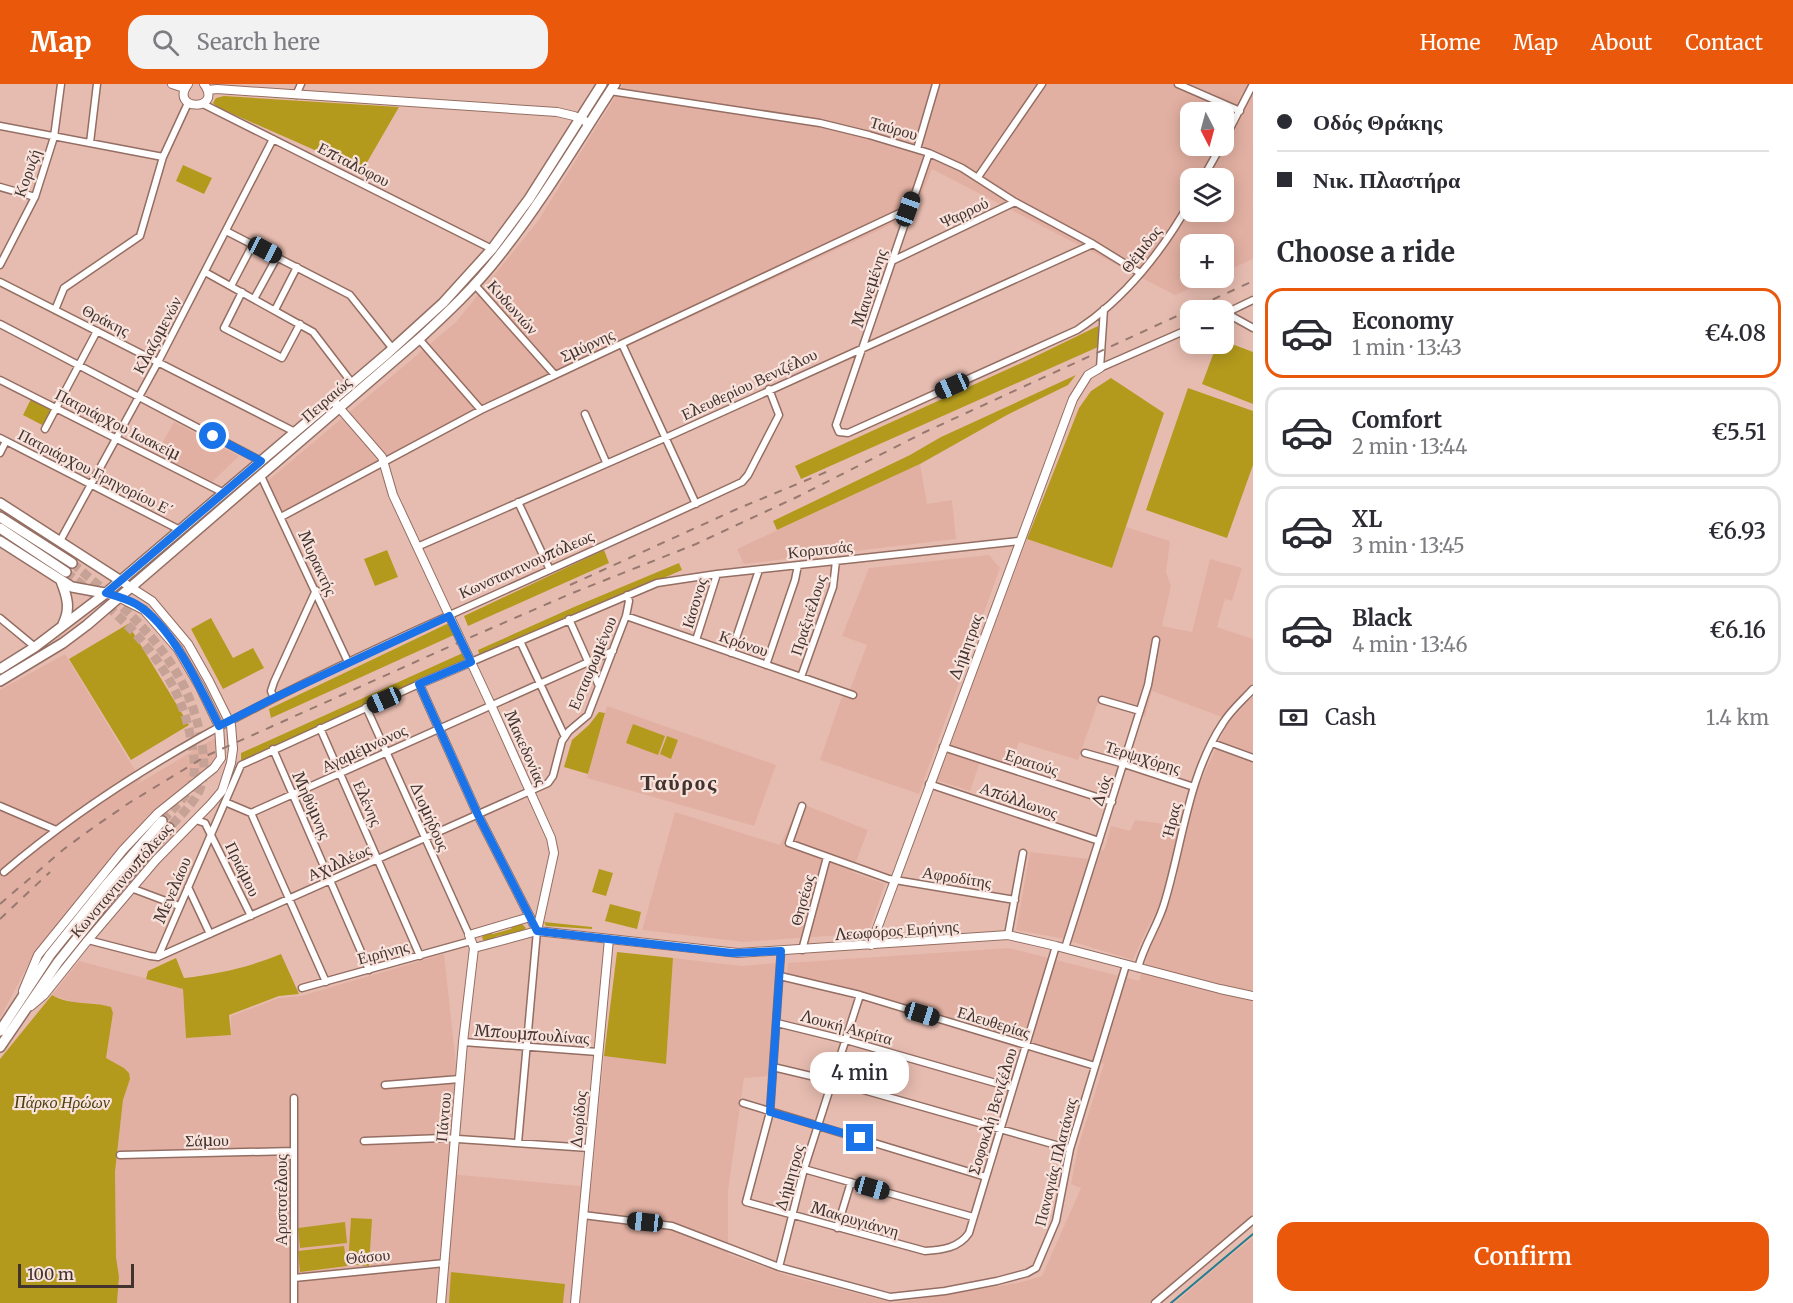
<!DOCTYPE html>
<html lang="en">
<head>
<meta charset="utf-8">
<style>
	:root { --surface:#fff; --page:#f2f2f3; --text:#2b2b33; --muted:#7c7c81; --line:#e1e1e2; --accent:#ea580c }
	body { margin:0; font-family:Merriweather,serif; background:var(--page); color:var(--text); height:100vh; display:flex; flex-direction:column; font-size:22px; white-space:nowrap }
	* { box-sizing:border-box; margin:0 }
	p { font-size:20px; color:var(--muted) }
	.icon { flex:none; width:33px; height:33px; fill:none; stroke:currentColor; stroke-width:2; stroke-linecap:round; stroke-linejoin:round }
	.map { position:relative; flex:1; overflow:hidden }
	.drawer { display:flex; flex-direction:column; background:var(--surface); width:540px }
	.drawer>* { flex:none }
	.banner { display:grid; align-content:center; height:132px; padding:0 24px; background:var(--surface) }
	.needle { width:39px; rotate:174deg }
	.fabs { position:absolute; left:1180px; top:18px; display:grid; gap:12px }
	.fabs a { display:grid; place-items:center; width:54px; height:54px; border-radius:12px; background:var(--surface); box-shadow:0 3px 15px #0003; font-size:30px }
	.scale { position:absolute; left:18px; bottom:15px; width:116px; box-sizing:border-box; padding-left:6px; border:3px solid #43332e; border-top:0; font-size:16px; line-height:21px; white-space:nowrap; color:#43332e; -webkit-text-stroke:4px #f8e2dc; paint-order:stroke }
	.end { position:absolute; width:27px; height:27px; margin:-14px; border:8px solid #1a73e8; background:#fff; box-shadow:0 0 0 3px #fff }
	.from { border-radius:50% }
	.bubble { position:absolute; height:42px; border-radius:18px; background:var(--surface); box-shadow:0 3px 15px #0003; font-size:20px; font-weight:600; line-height:42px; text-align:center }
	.car { position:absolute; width:18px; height:36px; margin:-18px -9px; border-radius:8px; box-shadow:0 0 4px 2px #0007; background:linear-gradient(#222 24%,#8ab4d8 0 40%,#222 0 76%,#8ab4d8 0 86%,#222 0) }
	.banner b { display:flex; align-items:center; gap:21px; height:57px; font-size:22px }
	.banner b+b { border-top:2px solid var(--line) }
	.banner i { width:15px; height:15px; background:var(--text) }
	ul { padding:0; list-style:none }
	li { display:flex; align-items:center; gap:18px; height:90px; margin:0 12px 9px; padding:0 12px; border:3px solid var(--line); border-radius:18px }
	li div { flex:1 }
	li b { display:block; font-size:22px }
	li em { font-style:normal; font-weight:600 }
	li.current { border-color:var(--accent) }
	li>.icon { width:54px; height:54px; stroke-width:1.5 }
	h2 { padding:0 24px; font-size:27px; line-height:72px }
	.pay { display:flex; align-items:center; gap:15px; height:66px; padding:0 24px; font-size:22px }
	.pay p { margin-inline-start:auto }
	.button { display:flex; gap:12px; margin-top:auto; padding:12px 24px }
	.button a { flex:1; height:69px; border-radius:18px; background:var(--accent); color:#fff; font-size:24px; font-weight:600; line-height:69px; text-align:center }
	header { display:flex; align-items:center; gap:36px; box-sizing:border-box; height:84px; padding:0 30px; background:var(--accent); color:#fff }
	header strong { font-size:28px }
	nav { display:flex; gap:33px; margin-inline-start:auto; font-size:21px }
	.search { width:420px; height:54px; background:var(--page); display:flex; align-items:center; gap:15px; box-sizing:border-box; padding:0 21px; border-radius:18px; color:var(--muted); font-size:22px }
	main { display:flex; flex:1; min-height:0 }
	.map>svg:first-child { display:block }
</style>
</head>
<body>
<header>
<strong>Map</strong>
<div class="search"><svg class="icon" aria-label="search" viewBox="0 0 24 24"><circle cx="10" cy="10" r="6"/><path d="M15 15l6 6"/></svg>Search here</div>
<nav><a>Home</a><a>Map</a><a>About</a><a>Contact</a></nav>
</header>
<main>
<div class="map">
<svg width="1253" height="1219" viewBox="0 0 1253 1219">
	<rect width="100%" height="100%" fill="#e7bcb0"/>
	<!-- built -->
	<path fill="#e2b0a2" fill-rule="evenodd" d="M623,0H1253V175L1224,188V160H1191V194H1213L1175,211L932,85L914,130L481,330L281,436L263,401L456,238L538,137ZM1191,28H1224V62H1191ZM1191,94H1224V128H1191Z
		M174,338L218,361L239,372L212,398L156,370Z
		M920,380L927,420L952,416L956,455L744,480L737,465Z
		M1126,443L1170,457L1166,488L1171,502L1162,542L1192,548L1210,475L1242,484L1232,517L1225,515L1217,543L1253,555V600L1222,633L1152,607L1145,633L1098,619L1078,676L1019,658L1011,681L982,672L970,707L936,696L1027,455L1111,484Z
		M989,471L1000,484L919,710L820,676L841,615L849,608L867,561L842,552L869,484Z
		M65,570L141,696L134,702L215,654L217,671L210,682L151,731L120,764L33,872L0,934V606Z
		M1253,612V1131L1149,1219H117L119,1193L116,1173L115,1088L123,1016L130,995L124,984L106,974L113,929L111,923L91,919L78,920L52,911L79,877L183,904L186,954L231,951V932L279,914L301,912L444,870L457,989L449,1090L591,1103L604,972L666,980L673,874L742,882L776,879L769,992L744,994L728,1107V1170L786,1191L893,1219L1018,1199L1042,1192L1081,1104L1071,1100L1078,1063L1104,980L787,889L788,879L1009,864L1139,897L1149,865L1164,835L1178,788L1169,785L1159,822L1147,845L1133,876L1060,854L1016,846L1030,768L1098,776L1101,766H1104L1111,742L1130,747L1135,736L1187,743L1199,701L1226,642Z
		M607,622L776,681L754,742L587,694Z
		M800,719L868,746L852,788L885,800L868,849L744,858L642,846L675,728L780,761Z
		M1253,1154V1219H1175L1226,1175Z"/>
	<!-- green -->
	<path fill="#b39a1d" d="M224,12L399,23L362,87L217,23L213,19L216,14Z
		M183,81L212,94L204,110L176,97Z
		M1098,242V263L801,395L795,382L1028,276Z
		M1224,257L1253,268V320L1202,300L1217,260H1224Z
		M1076,291L1068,301L1007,331L920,380L777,446L773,437L910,371L941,353Z
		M1111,294L1164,329L1112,484L1027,455L1079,324L1091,307Z
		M1188,304L1253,327V381L1227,454L1146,426Z
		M31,315L52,326L44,342L23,331Z
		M387,466L398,493L375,502L364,475Z
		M604,466L609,479L468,542L464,532Z
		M679,479L682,486L480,573L478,566L574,523Z
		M211,534L233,574L253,564L264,584L223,605L191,545Z
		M451,538L456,550L271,634L269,625Z
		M128,540L189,641L131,676L69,575Z
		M465,568L469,577L243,676H241V669Z
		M599,628L605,629L588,690L564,683L572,656L589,641Z
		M633,640L665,652L658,671L626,659Z
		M667,652L678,656L671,675L660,670Z
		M599,785L613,789L606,812L592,808Z
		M610,820L641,828L637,845L605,837Z
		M544,838L592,843V845L546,842Z
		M521,839L526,844C521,850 504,850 495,853L492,857L485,858L482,854L483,851L490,848L493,850L511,845L513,841Z
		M617,868L673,874L666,980L604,972Z
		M281,870L299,910L279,912L229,931L231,951L186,954L183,905L146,895L148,887L176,874L184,894C218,890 250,883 281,870Z
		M52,911C71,922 92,917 111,923L113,929L106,974L124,984L129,989L130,995L123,1016L115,1088L116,1173L119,1193L117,1219H0V975Z
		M351,1134L372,1135L369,1182L348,1180Z
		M345,1138L347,1159L300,1164L298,1144Z
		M344,1162L347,1182L300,1188L298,1167Z
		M451,1188L565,1200L563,1219H449Z"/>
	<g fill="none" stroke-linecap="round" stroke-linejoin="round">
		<!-- stream -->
		<path stroke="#237c8f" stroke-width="2" d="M1171,1219L1253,1150"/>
		<!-- secondary-tunnel -->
		<path stroke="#c6a196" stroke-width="9" stroke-dasharray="9 4.5" stroke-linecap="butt" d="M72,479C131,528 187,576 201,655C204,671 206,690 200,705C194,720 179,732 169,744
			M66,488C122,531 179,583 191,656C194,671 197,688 191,702C185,715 171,726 162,737"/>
		<defs>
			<path id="minor" d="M1178,0L1240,27
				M610,7L820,39L869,51L929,69L962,84L1015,118L1093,160L1140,189
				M296,11L301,0
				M203,20L492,165
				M0,42L163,73
				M1224,56L1253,0
				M90,59L97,0
				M917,65L936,0
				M929,69L836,341L839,348L848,349L1077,246C1125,215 1164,165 1191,116
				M978,93L1042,0
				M1203,94L1221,62
				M0,103L35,113
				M226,147L350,211L393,265
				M892,177L1015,118
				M0,181L35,113L54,53L61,0
				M205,188L313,248L352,299
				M0,198L295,348
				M475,201L555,291
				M231,202L253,160
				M242,208L224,244L282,274L300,240
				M254,215L277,173
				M1104,225L1100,284L1191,244
				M55,226L64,204L140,152L163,73L188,19
				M275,226L297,183
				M1226,229L1253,244
				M1224,230L1253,216
				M0,240L261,377
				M419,255L481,326
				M622,260L696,420
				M0,296L224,409
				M585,330L606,378
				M45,345L97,247
				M0,354L180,446
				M0,369L6,357
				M261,392L348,578
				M518,418L550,486
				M281,433L481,326L908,125
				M60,457L158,278L273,55
				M417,463L665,354L1093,160
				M626,532L853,611
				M0,534L35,563
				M569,535L599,602
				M696,556L717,490
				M520,557L565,653
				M731,569L759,486
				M471,578L657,499L717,490L1019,457
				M766,581L795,496L798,481
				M801,593L833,503L836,477
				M274,614L271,607L274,598L316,506
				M1102,616L1140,627
				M366,623L469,851
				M320,644L420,872
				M1212,659L1253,674
				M943,663L1112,718
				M273,665L369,886
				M1085,669L1124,680L1194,703
				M929,700L1099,757
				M225,718L251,729L613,567
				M0,722L56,746
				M802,722L789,759L889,795L1015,816
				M251,729L326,898
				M196,736L205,739L251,832
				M4,788C127,683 263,617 408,550C520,499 631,450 742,398L748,391L779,331L769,305
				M188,803L210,850
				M131,804L179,822
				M1008,851L1023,769
				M88,856L150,872L158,873L548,699L553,692L562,657L569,647L588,631L626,532L629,517L627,511
				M1065,864L1148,601L1156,556
				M802,866L827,773
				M781,867L770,1028L746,1118L925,1167C942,1166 959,1164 969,1149L1056,862
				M158,873L241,681L419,600
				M1138,884C1144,860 1159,840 1165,817C1183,757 1188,692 1223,639C1231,626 1243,616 1253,605
				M780,892L860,911L1095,982
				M302,904L471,857
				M777,939L846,956L1013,1004
				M463,958L598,968
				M773,983L832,997L1070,1065
				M385,1001L460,995
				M743,1019L986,1093
				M364,1057L443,1054L589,1064
				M518,1059L537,847
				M120,1071L294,1067
				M804,1085L973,1133
				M583,1131L672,1142L779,1183L890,1213L945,1207L997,1197L1027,1189L1036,1184L1056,1137L1070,1065L1126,881
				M837,1144L851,1098
				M779,1183L804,1085L860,911
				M294,1194L445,1179
				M294,1219V1014
				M1155,1219L1253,1136"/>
			<path id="tertiary" d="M172,0L184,4
				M188,0C168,27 224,28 204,0
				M208,6L217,5L557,28L574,32L585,37
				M336,320L382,373L393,411L491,621L551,754L554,769L537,847
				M471,578L419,600L478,731L537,847
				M871,861L1073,315L1088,291L1100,284
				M474,864L537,847L738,869L1008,851L1056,862L1220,905L1253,912
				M23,907L38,871L123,766L158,729L214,684L221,674L219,642L200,603L178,565L144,526L120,514
				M31,922L44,911L88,856L156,776L211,720L222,707L231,679L233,665L231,641L209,597L188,560L152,517L121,497
				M441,1219L463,958L474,864L469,851L530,833
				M575,1219L609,855"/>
			<path id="secondary" d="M0,433L72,479
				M0,444L66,488
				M0,947L50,871L106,801L162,737
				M0,963L58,878L114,808L169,744"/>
			<path id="primary" d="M0,419L121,497
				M0,457L72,503L110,510
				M61,497C67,512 71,525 63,540
				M0,585L35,563L106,509L388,269L443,219L492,165L529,115L602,0
				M0,597L63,559L87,541L419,255C447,229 475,203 499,172C542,118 577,58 615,0"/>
		</defs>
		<!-- minor casing -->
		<use href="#minor" stroke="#946e63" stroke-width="9"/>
		<!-- tertiary casing -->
		<use href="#tertiary" stroke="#946e63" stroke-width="10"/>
		<!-- secondary casing -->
		<use href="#secondary" stroke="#946e63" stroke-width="12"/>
		<!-- primary casing -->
		<use href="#primary" stroke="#946e63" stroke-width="12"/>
		<!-- minor -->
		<use href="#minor" stroke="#fff" stroke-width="6"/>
		<!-- tertiary -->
		<use href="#tertiary" stroke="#fff" stroke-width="8"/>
		<!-- secondary -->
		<use href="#secondary" stroke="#fff" stroke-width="9"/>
		<!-- primary -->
		<use href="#primary" stroke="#fff" stroke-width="9"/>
		<!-- rail -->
		<path stroke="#977971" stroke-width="2" stroke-dasharray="8 8" stroke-linecap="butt" d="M570,501L737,425L831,386
			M0,820L64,765L94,743L129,719L206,672L462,557L570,510L696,460L797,413L925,348L1253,197
			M0,835L50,788"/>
	</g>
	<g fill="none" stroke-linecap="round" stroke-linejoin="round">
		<!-- route -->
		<path stroke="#1a73e8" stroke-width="8" d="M213,352L261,377L106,509C116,512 127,515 136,520C172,541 201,605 219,642L274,614L449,532L471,578L419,600L478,731L537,847L732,869L781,867L770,1028L860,1054"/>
	</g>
	<g text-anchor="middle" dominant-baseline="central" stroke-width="4.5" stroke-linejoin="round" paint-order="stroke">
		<!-- street labels -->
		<g font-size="16" fill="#43332e" stroke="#f8e2dc">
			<text transform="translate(894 44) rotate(16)">Ταύρου</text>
			<text transform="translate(354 80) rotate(27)">Επταλόφου</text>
			<text transform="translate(27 89) rotate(-70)">Κορυζή</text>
			<text transform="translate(964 128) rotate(-25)">Ψαρρού</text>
			<text transform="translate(1141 165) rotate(-52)">Θέμιδος</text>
			<text transform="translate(869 204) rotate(-72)">Μαινεμένης</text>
			<text transform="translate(513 223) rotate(48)">Κυδωνιών</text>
			<text transform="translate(106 236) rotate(27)">Θράκης</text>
			<text transform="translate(157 251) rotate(-62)">Κλαζομενών</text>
			<text transform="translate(587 261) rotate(-25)">Σμύρνης</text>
			<text transform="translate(749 300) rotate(-25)">Ελευθερίου Βενιζέλου</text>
			<text transform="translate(326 315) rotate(-41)">Πειραιώς</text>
			<text transform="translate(118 340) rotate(27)">Πατριάρχου Ιωακείμ</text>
			<text transform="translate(96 388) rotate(27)">Πατριάρχου Γρηγορίου Ε΄</text>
			<text transform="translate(820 465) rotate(-6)">Κορυτσάς</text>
			<text transform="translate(318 479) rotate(65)">Μυρακτής</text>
			<text transform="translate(526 480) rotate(-24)">Κωνσταντινουπόλεως</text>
			<text transform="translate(694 519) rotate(-73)">Ιάσονος</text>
			<text transform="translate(808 531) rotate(-72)">Πραξιτέλους</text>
			<text transform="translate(744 559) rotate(19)">Κρόνου</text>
			<text transform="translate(965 563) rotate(-70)">Δήμητρας</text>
			<text transform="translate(592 579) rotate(-67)">Εσταυρωμένου</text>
			<text transform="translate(364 664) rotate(-25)">Αγαμέμνωνος</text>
			<text transform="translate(526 664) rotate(66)">Μακεδονίας</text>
			<text transform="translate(1143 673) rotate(17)">Τερψιχόρης</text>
			<text transform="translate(1032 678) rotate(18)">Ερατούς</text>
			<text transform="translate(1101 707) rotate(-72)">Διός</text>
			<text transform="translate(1019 716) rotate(19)">Απόλλωνος</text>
			<text transform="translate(368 719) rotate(66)">Ελένης</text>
			<text transform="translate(312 721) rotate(66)">Μηθύμνης</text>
			<text transform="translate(430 732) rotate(66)">Διομήδους</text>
			<text transform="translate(1171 736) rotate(-76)">Ήρας</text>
			<text transform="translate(339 778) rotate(-24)">Αχιλλέως</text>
			<text transform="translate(243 785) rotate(64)">Πριάμου</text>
			<text transform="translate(957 793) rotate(9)">Αφροδίτης</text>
			<text transform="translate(121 796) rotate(-49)">Κωνσταντινουπόλεως</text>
			<text transform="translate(172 806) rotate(-67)">Μενελάου</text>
			<text transform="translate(802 816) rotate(-75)">Θησέως</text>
			<text transform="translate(897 846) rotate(-4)">Λεωφόρος Ειρήνης</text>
			<text transform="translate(383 868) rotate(-15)">Ειρήνης</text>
			<text transform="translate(994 938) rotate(17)">Ελευθερίας</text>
			<text transform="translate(847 943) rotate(15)">Λουκή Ακρίτα</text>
			<text transform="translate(532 950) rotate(4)">Μπουμπουλίνας</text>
			<text transform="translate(992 1027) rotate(-73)">Σοφοκλή Βενιζέλου</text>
			<text transform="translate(443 1033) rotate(-85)">Πάντου</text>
			<text transform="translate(578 1036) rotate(-85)">Δωρίδος</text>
			<text transform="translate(207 1056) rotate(-1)">Σάμου</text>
			<text transform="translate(1055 1078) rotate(-76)">Παναγιάς Πλατάνας</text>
			<text transform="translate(789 1094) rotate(-74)">Δήμητρος</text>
			<text transform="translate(281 1116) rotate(-90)">Αριστοτέλους</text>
			<text transform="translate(855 1135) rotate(16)">Μακρυγιάννη</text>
			<text transform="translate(368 1172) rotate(-5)">Θάσου</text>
		</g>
		<!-- park labels -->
		<g font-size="16" font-style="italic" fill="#493f0d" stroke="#f8e2dc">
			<text x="62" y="1018">Πάρκο Ηρώων</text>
		</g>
		<!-- district labels -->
		<g font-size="22" font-weight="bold" letter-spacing="1.5" fill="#43332e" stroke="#f8e2dc">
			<text x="679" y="698">Ταύρος</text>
		</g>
	</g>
</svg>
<div class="fabs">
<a><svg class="needle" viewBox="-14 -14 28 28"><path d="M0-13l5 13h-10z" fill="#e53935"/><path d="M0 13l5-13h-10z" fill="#7c7c81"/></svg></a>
<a><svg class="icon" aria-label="layers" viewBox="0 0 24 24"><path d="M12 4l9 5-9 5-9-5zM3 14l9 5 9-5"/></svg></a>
<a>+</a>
<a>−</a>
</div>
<div class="scale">100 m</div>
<i class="end from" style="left:213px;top:352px"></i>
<i class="end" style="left:860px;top:1054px"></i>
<div class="bubble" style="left:810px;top:968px;width:99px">4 min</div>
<i class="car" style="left:908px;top:125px;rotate:20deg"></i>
<i class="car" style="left:265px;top:166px;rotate:118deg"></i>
<i class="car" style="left:952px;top:302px;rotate:246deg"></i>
<i class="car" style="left:384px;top:616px;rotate:246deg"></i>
<i class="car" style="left:922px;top:930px;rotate:107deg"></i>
<i class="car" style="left:872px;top:1104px;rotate:106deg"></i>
<i class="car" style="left:645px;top:1138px;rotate:276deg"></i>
</div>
<section class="drawer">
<div class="banner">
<b><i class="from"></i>Οδός Θράκης</b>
<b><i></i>Νικ. Πλαστήρα</b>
</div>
<h2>Choose a ride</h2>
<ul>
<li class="current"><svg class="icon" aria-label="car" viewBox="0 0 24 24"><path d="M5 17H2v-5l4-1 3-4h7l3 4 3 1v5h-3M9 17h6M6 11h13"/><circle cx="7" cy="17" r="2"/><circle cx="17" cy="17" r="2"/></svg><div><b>Economy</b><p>1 min · 13:43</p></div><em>€4.08</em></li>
<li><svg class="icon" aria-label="car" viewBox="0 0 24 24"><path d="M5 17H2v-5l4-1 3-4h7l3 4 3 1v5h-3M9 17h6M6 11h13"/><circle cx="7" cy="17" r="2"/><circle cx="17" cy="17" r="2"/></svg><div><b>Comfort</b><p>2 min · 13:44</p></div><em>€5.51</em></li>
<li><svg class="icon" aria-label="car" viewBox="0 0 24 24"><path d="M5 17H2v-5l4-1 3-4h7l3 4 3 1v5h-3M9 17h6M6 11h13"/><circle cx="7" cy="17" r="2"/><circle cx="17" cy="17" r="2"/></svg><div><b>XL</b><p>3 min · 13:45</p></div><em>€6.93</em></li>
<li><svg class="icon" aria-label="car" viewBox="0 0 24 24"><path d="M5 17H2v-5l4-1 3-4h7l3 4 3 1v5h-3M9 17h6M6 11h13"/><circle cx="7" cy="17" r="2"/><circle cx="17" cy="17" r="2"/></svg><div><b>Black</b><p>4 min · 13:46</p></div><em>€6.16</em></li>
</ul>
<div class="pay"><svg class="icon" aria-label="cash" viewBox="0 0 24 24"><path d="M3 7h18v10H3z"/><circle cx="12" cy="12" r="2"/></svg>Cash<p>1.4 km</p></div>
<div class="button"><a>Confirm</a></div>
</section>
</main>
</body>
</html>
